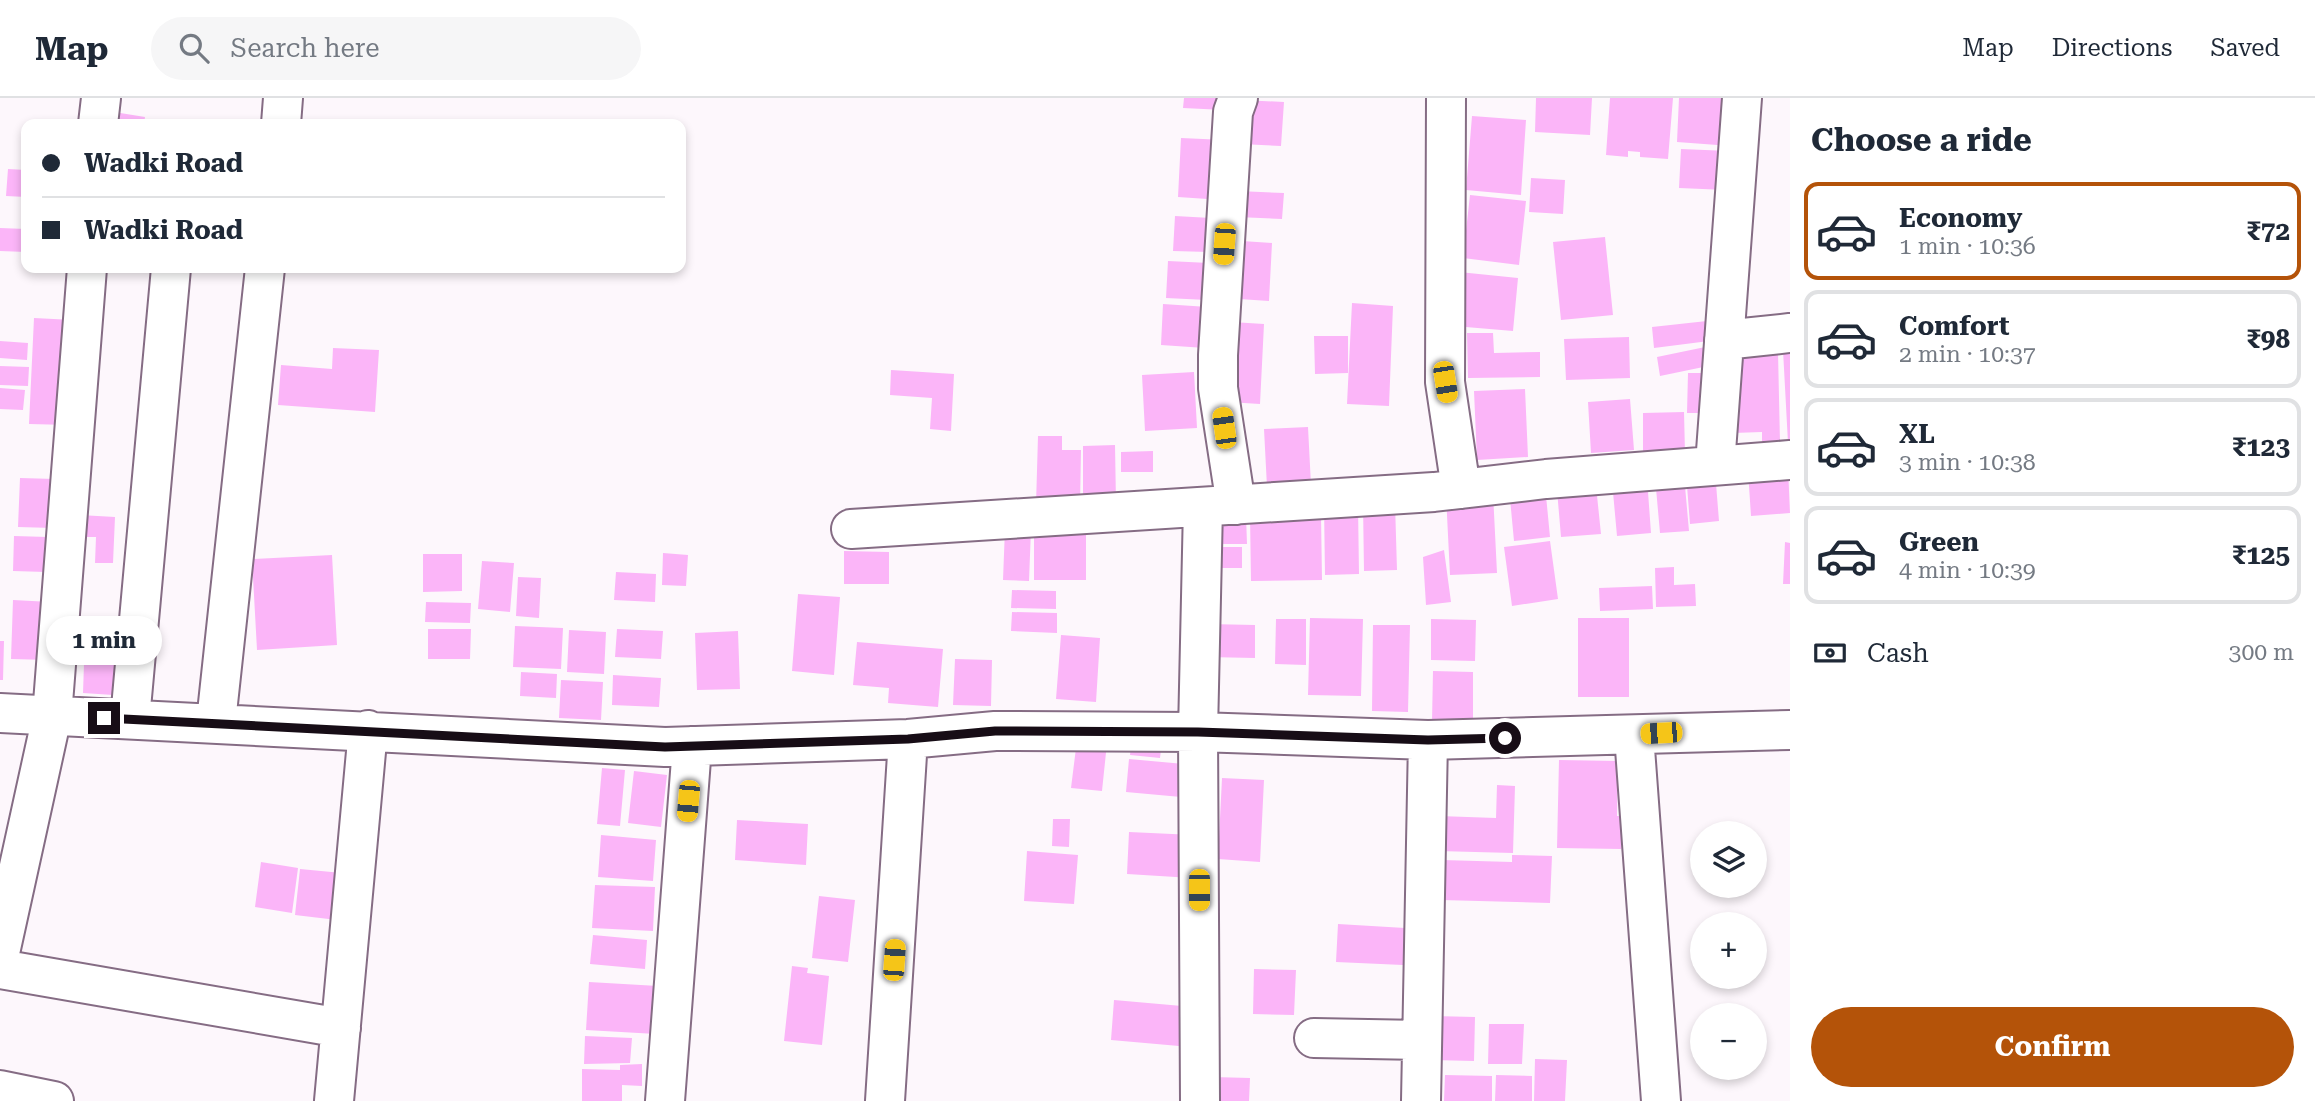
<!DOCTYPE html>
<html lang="en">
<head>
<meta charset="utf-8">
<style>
	:root { --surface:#fff; --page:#f6f6f7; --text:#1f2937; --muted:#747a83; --line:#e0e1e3; --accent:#b45309 }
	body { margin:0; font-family:"Roboto Serif",serif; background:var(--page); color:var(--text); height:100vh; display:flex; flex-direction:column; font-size:26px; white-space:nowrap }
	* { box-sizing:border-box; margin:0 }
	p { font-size:23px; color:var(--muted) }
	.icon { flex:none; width:38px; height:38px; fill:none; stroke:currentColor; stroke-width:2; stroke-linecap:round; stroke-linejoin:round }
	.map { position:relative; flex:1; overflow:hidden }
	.details { display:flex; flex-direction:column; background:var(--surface); width:525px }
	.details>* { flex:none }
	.banner { position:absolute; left:21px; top:21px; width:665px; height:154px; border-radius:14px; box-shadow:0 4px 10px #0003; display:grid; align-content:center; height:154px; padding:0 21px; background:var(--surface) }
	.buttons { position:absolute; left:1690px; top:723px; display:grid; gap:14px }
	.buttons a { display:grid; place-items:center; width:77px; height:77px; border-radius:50%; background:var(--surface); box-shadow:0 4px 10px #0003; font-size:35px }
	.end { position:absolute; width:32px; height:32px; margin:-16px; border:9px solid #170d16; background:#fff; box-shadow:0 0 0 4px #fff }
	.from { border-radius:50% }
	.bubble { position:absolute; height:49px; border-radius:24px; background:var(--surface); box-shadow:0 4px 10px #0003; font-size:23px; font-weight:700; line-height:49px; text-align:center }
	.car { position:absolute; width:21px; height:42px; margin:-21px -10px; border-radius:9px; box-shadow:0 0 5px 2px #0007; background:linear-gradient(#f5c518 24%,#345 0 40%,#f5c518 0 76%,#345 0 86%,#f5c518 0) }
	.banner b { display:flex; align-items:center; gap:24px; height:66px; font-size:26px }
	.banner b+b { border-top:2px solid var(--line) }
	.banner i { width:18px; height:18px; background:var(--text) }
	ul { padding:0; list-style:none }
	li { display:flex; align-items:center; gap:21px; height:98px; margin:0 14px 10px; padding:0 7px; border:4px solid var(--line); border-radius:14px }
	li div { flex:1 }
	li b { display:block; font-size:26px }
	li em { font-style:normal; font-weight:700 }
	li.on { border-color:var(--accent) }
	li>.icon { width:63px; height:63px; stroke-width:1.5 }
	h2 { padding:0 21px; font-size:32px; line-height:84px }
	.pay { display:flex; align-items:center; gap:18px; height:77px; padding:0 21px; font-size:26px }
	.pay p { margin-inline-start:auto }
	.action { display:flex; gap:14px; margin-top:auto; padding:14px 21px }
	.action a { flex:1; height:80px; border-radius:42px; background:var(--accent); color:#fff; font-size:28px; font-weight:700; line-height:80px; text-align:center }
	header { display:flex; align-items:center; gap:42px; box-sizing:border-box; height:98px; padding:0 35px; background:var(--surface); border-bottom:2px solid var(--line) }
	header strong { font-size:33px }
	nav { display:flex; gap:38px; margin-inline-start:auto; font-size:24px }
	.search { width:490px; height:63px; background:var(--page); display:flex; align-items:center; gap:18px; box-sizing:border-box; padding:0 24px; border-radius:38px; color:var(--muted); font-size:26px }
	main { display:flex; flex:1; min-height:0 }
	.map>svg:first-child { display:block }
</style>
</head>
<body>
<header>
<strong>Map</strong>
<div class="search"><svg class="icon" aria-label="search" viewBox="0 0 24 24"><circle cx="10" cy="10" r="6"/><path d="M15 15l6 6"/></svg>Search here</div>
<nav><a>Map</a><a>Directions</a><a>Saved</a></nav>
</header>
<main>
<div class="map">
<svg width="1790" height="1003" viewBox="0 0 1790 1003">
	<rect width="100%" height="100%" fill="#fdf7fc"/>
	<!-- building -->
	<path fill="#fbb5f8" d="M1184,0H1225L1224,12L1183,10Z
		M1536,0H1592L1590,37L1535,34Z
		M1610,0H1673L1668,61L1640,59V54L1628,53V59L1606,57Z
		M1679,0H1734L1731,48L1677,44Z
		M1242,2L1284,4L1281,48L1240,46Z
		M108,13L145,19L144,26H106Z
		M1472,18L1526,22L1521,97L1466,92Z
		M1181,40L1225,42L1222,102L1178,99Z
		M1681,51L1729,53L1726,92L1679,90Z
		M8,71L26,72V99L6,98Z
		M1531,80L1565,82L1563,116L1529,114Z
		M1238,93L1284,95L1282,121L1237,119Z
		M1470,97L1526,103L1519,167L1463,160Z
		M1175,118L1211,120L1209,154L1173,153Z
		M0,130L26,131V154L0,153Z
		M1605,139L1613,217L1561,222L1553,144Z
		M1242,143L1272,145L1269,203L1239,201Z
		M1168,163L1209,165L1207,202L1166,200Z
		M1459,174L1518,180L1513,233L1454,228Z
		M1352,205L1393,208L1389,308L1347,306Z
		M1163,206L1208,209L1205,250L1161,247Z
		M34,220L73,222L69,327L29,326Z
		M1707,223L1709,243L1654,250L1652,229Z
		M1232,224L1264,226L1260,306L1228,304Z
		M1467,235H1493L1494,255L1540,254V279L1468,280Z
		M1314,238H1348V275L1315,276Z
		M1629,239L1630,280L1566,282L1564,241Z
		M0,243L28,245L27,262L0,260Z
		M1710,248L1713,267L1660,278L1657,259Z
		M333,250L379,252L375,314L278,307L281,267L332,271Z
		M1783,252H1790V345H1788Z
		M1731,254H1778L1780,345L1762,346V334L1733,335Z
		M0,268L29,269L28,288L0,287Z
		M891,272L954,276L951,333L930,331L932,300L890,297Z
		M1194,274L1197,330L1145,333L1142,277Z
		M1688,275H1707L1705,315H1687Z
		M0,290L25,292L23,312L0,311Z
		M1525,291L1528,359L1477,362L1474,293Z
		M1630,301L1634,352L1591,355L1588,304Z
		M1684,314L1685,355H1643V315Z
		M1308,329L1311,387L1267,389L1264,331Z
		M1038,338H1062V352H1081L1080,408L1036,407Z
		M1115,347L1116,405H1083V348Z
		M1153,353V374H1121V354Z
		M1788,369L1790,415L1751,418L1748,373Z
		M1715,373L1719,423L1690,426L1686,375Z
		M1684,377L1689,433L1660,435L1655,379Z
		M20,380L55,381L53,430L18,429Z
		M1647,380L1651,435L1617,438L1612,383Z
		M1545,387L1550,439L1514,443L1509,390Z
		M1596,388L1601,436L1561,439L1557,392Z
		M1493,395L1497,475L1450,477L1446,397Z
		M1363,405H1395L1397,472L1364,473Z
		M1324,407H1358L1359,476L1325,477Z
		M1321,416L1322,482L1251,483L1250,417Z
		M80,417L115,419L113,465H95L96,439H79Z
		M1210,418H1246L1247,446H1210Z
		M1005,430L1031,431L1029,483L1003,482Z
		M1034,433H1086V482H1034Z
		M14,438L48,439L46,474L13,473Z
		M1550,443L1558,501L1512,508L1504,449Z
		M1785,444L1790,445V486H1783Z
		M1209,449H1242V470H1209Z
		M1444,452L1451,504L1426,507L1423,459Z
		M844,453L889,454V486H844Z
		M663,455L688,457L686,488L662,487Z
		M423,456H462V493L423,494Z
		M332,457L337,547L257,552L252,461Z
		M482,463L514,465L510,514L478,511Z
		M1674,469V487L1695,486L1696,508L1656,509L1655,470Z
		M616,474L656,476L655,504L614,502Z
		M518,479L541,480L539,520L516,518Z
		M1652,488L1653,511L1600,513L1599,490Z
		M1012,492L1056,493V511L1011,510Z
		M798,496L840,499L834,577L792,573Z
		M13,502L51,504L49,562L11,561Z
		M426,504L471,505L470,525L425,524Z
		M1012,514L1057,515V535L1011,533Z
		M1310,520L1363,521L1361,598L1308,597Z
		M1578,520H1629V599H1578Z
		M1276,521H1306V567L1275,566Z
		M1431,521L1476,522L1475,563L1431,562Z
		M1208,526L1255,527V560L1207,559Z
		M1373,527H1410L1408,614L1372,613Z
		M515,528L563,530L561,571L513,569Z
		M428,531H471L470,561H428Z
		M617,531L663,533L661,561L615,559Z
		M569,532L606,534L604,576L567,574Z
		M738,533L740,591L697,592L695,535Z
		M85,537L115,538L113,597L83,595Z
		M1061,537L1100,540L1096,604L1056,601Z
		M0,543H4L3,582H0Z
		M857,544L943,551L938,609L888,605L889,590L853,587Z
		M955,561L992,562L991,608L953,607Z
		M1433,573L1473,574V624H1432Z
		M521,574L557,576L556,600L520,598Z
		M613,577L661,580L659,609L612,607Z
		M561,582L603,584L601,622L559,620Z
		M1132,641L1162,644L1160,660L1130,657Z
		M1077,642L1107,645L1102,693L1071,690Z
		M1129,661L1184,666L1181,699L1126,694Z
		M1559,662L1618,663L1617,718H1622L1621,751L1557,750Z
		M602,670L625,672L620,728L597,726Z
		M634,673L667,677L661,729L628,725Z
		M1222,680L1264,682L1260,764L1218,761Z
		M1497,687L1515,688L1513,755L1438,753L1439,718L1496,720Z
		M1053,721H1070L1069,749L1052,748Z
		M737,722L808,726L806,767L735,762Z
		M1129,734L1194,737L1192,780L1127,776Z
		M601,737L656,742L653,783L598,779Z
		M1027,753L1078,757L1074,806L1024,803Z
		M1512,757L1552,758L1550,805L1441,802L1442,762L1512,764Z
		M261,764L298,770L292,815L255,809Z
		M300,771L342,775L337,822L295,817Z
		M595,787L655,789L653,833L592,830Z
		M819,798L855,802L848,864L812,860Z
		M1338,826L1405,830L1403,867L1336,864Z
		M593,837L647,842L645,871L590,866Z
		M792,868L808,870L807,875L829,878L822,947L784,943Z
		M1254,871L1296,872L1294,917L1253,916Z
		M589,884L658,888L656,936L586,932Z
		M1114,902L1182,908L1179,948L1111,942Z
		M1433,918L1475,919L1474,963L1432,962Z
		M1489,926H1524L1522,966H1488Z
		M585,938L632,940L630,965L584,966Z
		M1535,961L1567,962L1565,1003H1534Z
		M642,966V988L622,987V1003H582V971L620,972V967Z
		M1445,977L1492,978V1003H1444Z
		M1496,977L1532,978V1003H1495Z
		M1213,979L1250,980L1249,1003H1213Z"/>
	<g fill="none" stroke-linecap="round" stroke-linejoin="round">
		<defs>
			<path id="minor" d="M1446,0L1445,284L1461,391
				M98,26L101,0
				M281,26L283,0
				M1724,242L1790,235
				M1715,367L1742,0
				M1236,407L1218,290V257L1233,14L1238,0
				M851,431L1434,394L1546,381L1790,362
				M0,615L665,649L908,641L995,633L1198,634L1428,642L1790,632
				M130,621L171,170
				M216,624L265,170
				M1634,637L1661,1003
				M0,855L52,618L87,170
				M0,871L341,930
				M1314,940L1422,942
				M0,992L54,1003
				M334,1003L368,632
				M665,1003L692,648
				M885,1003L908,641
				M1200,1003L1198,634L1203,409
				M1421,1003L1428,642"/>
		</defs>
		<!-- minor casing -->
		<use href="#minor" stroke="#856c84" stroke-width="42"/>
		<!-- minor -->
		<use href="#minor" stroke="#fff" stroke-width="38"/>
	</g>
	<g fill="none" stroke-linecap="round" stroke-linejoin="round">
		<!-- route -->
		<path stroke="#170d16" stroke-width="9" d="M104,620L665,649L908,641L995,633L1198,634L1428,642L1505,640"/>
	</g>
</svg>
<div class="buttons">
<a><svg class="icon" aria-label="layers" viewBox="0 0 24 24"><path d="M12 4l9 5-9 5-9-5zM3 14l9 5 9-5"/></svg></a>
<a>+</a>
<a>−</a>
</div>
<i class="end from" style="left:1505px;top:640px"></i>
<i class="end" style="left:104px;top:620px"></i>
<div class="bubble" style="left:46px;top:518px;width:116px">1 min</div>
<i class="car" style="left:1224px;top:146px;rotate:184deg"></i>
<i class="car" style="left:1445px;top:284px;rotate:171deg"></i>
<i class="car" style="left:1224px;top:330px;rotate:352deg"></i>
<i class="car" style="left:1661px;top:635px;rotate:267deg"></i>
<i class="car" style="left:688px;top:703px;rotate:185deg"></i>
<i class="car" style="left:1199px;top:792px;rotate:180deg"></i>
<i class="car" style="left:894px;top:862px;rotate:4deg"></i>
<div class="banner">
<b><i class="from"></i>Wadki Road</b>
<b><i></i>Wadki Road</b>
</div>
</div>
<section class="details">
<h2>Choose a ride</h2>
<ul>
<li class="on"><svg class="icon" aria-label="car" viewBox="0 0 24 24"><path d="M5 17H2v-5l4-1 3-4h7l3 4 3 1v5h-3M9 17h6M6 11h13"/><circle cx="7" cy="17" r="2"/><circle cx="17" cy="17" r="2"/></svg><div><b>Economy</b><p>1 min · 10:36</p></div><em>₹72</em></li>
<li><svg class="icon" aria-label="car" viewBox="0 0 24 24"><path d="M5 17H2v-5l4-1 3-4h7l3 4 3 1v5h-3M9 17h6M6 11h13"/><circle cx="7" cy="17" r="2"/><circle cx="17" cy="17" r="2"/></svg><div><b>Comfort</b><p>2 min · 10:37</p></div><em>₹98</em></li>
<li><svg class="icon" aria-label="car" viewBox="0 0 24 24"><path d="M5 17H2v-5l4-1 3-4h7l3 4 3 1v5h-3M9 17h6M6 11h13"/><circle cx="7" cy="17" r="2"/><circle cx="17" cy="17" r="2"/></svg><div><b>XL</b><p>3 min · 10:38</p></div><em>₹123</em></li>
<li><svg class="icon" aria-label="car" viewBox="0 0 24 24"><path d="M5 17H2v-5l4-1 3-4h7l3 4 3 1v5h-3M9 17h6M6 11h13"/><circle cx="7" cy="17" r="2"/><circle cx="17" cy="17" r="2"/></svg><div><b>Green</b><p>4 min · 10:39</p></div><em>₹125</em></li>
</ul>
<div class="pay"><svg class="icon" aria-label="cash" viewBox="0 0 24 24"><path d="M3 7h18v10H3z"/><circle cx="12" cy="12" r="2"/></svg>Cash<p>300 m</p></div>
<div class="action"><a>Confirm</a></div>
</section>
</main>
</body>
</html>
